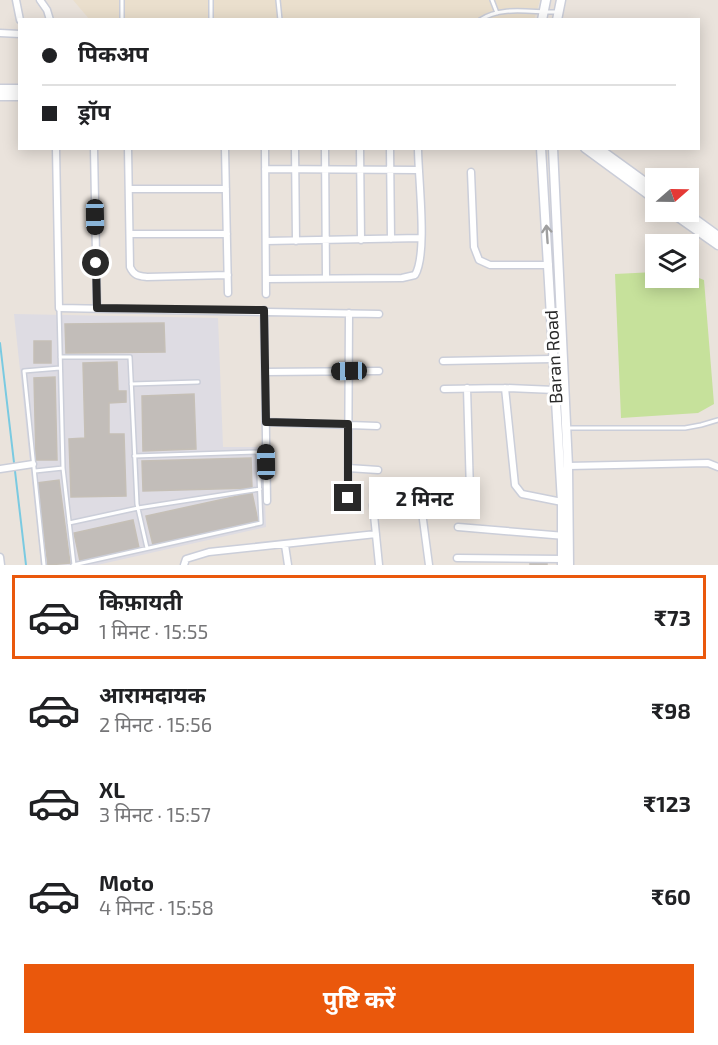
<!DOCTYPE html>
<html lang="hi">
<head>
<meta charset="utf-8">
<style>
	:root { --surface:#fff; --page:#f2f2f2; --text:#202124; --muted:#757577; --line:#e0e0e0; --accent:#ea580c }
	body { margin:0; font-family:"Exo 2","Noto Sans Devanagari",sans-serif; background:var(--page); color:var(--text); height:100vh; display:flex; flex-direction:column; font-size:22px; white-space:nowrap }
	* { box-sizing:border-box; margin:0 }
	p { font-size:20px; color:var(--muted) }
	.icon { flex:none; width:33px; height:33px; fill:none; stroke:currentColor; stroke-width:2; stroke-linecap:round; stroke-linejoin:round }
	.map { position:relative; height:565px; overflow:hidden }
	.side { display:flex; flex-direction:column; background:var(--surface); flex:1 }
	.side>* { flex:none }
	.hud { position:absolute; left:18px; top:18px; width:682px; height:132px; border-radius:0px; box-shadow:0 3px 15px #0003; display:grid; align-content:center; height:132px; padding:0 24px; background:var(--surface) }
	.needle { width:39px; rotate:70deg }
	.controls { position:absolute; left:645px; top:168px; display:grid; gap:12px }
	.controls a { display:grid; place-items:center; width:54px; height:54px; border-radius:0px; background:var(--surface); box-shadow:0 3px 15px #0003; font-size:30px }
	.end { position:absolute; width:27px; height:27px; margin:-14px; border:8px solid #292929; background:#fff; box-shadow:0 0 0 3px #fff }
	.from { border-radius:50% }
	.bubble { position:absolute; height:42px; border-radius:0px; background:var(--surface); box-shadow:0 3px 15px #0003; font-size:20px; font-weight:700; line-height:42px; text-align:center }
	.car { position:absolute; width:18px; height:36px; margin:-18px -9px; border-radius:8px; box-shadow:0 0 4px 2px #0007; background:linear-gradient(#222 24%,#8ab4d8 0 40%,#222 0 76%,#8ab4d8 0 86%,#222 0) }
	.hud b { display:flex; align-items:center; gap:21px; height:57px; font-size:22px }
	.hud b+b { border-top:2px solid var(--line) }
	.hud i { width:15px; height:15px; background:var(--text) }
	ul { padding:10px 0 0; list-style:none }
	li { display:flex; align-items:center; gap:18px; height:84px; margin:0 12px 9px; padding:0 12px; border:3px solid transparent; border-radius:0px }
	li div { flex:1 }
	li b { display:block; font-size:22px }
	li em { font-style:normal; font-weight:700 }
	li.selected { border-color:var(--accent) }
	li>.icon { width:54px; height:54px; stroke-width:1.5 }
	.primary-button { display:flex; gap:12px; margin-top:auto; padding:12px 24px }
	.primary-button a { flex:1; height:69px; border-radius:0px; background:var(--accent); color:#fff; font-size:24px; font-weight:700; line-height:69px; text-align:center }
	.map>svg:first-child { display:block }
</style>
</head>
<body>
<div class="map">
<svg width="718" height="565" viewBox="0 0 718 565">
	<rect width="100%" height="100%" fill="#eae3dc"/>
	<!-- industrial -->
	<path fill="#dedce3" d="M14,314L218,318L223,447H263L266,527L97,565H41Z"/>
	<!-- education -->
	<path fill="#eadfcd" d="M73,0H540L534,20H90Z"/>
	<!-- pitch -->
	<path fill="#c6e19b" d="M655,272L656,278H688L689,274L704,280L714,404L698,413L621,418L615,274Z"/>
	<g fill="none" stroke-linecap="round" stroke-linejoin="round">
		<!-- stream -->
		<path stroke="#7acae1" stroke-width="2" d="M0,343L26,565"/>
	</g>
	<!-- building -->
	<path fill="#c2bdb9" stroke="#c5bfb6" stroke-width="1.5" d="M164,323L165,352L66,353L65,324Z
		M34,341H51V363H34Z
		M117,362L118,391H126V402L109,403V434H124L126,496L71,497L69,439L85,438L83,363Z
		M55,377L57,460H36L34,378Z
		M194,394L196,449L143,451L142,396Z
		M251,458L252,488L143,491L142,461Z
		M59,480L70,563L48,565L37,483Z
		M252,493L258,521L153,545L146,516Z
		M133,520L139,548L80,561L74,533Z
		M530,562L547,563V565H530Z"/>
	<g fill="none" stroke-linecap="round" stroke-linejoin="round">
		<defs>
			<path id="lane" d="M122,0V20
				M211,0V20
				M278,0L280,20
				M492,0L497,13
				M480,20C502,5 533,13 558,12
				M59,308L63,468L74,565
				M60,357H130L137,504L147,548
				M131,384L198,382
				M567,428H685L701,425L718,420
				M35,471L63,468
				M69,523L138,508L260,489
				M44,565L24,371L60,368
				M73,565L261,523L258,452L134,456"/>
			<path id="street" d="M16,0L20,20
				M40,0L47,10L50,20
				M0,33L20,34
				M56,148L59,308L379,314
				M94,148L97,308
				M128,148L130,267C134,276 139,276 147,277L228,275
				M225,148L228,293
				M265,148L266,294
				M295,148L296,241
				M325,148L326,278
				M360,148L361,240
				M390,148L391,239
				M265,169L418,170
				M471,172L474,247L479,260L490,265H549
				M129,189H226
				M130,234H227
				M266,241L421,238
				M266,279L402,278L415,275C428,254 418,177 418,148
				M264,310L267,501
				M443,361L553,359
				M265,372L379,371
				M467,388L470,492
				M505,388L515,485L522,494L562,502
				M444,389L505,388L555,390
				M266,422L377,426
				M568,466L708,463L718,467
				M348,468L378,470
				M0,469L33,464
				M420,497L429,565
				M348,498L349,313
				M373,505L379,565
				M458,527L565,536
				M285,545L288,565
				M0,557L1,565
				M457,558L563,559
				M184,565L186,559L209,552L376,534"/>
			<path id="secondary" d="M542,20L546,0
				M557,20L561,0
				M0,89H20
				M0,96H20
				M541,148L562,502V565
				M553,148L568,466L569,565
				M585,148L656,200
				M598,148L656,190
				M671,212L718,245
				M685,212L718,236"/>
		</defs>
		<!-- lane casing -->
		<use href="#lane" stroke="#cbced9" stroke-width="6"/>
		<!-- street casing -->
		<use href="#street" stroke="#cbced9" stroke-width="9"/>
		<!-- secondary casing -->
		<use href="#secondary" stroke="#cbced9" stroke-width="11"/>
		<!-- lane -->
		<use href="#lane" stroke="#fff" stroke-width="3"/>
		<!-- street -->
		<use href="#street" stroke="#fff" stroke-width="6"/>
		<!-- secondary -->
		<use href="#secondary" stroke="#fff" stroke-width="8"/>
	</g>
	<!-- one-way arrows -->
	<defs><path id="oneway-shaft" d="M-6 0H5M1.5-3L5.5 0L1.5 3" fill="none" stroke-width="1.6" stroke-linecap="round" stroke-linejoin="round" transform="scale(1.5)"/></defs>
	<use stroke="#9f9f9f" href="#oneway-shaft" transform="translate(547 234) rotate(-94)"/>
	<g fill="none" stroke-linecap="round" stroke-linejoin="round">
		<!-- route -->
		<path stroke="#292929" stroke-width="8" d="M96,263L97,308L264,310L266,422L348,424V498"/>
	</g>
	<g text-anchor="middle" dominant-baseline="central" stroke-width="6" stroke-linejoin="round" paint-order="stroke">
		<!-- street labels -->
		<g font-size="18" fill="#292929" stroke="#fff">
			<text transform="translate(553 357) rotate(-93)">Baran Road</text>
		</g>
	</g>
</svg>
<div class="controls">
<a><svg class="needle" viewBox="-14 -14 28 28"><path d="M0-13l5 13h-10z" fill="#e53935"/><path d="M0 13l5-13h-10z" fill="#757577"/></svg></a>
<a><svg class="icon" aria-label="layers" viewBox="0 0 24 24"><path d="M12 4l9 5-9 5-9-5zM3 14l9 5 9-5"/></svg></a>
</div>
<i class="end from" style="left:96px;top:263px"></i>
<i class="end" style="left:348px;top:498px"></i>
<div class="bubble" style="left:369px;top:477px;width:111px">2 मिनट</div>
<i class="car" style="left:95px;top:217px;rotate:179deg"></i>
<i class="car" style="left:349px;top:371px;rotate:269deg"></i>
<i class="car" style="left:266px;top:462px;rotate:359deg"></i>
<div class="hud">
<b><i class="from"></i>पिकअप</b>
<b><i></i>ड्रॉप</b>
</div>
</div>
<section class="side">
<ul>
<li class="selected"><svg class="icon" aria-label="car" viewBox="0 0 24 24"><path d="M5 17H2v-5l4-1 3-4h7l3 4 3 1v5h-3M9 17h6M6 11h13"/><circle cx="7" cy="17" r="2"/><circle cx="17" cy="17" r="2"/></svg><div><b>किफ़ायती</b><p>1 मिनट · 15:55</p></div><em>₹73</em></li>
<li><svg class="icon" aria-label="car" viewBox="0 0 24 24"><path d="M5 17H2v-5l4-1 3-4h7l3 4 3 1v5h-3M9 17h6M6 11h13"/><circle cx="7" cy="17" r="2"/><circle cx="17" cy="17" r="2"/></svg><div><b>आरामदायक</b><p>2 मिनट · 15:56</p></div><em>₹98</em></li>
<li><svg class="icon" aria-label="car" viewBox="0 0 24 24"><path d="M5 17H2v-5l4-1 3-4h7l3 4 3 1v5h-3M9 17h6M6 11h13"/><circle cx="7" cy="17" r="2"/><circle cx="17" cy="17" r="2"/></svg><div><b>XL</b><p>3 मिनट · 15:57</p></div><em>₹123</em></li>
<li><svg class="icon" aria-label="car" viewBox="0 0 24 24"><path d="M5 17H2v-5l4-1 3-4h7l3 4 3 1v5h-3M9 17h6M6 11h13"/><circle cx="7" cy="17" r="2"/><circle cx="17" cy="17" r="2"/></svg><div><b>Moto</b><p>4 मिनट · 15:58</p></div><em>₹60</em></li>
</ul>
<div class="primary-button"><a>पुष्टि करें</a></div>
</section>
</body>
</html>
